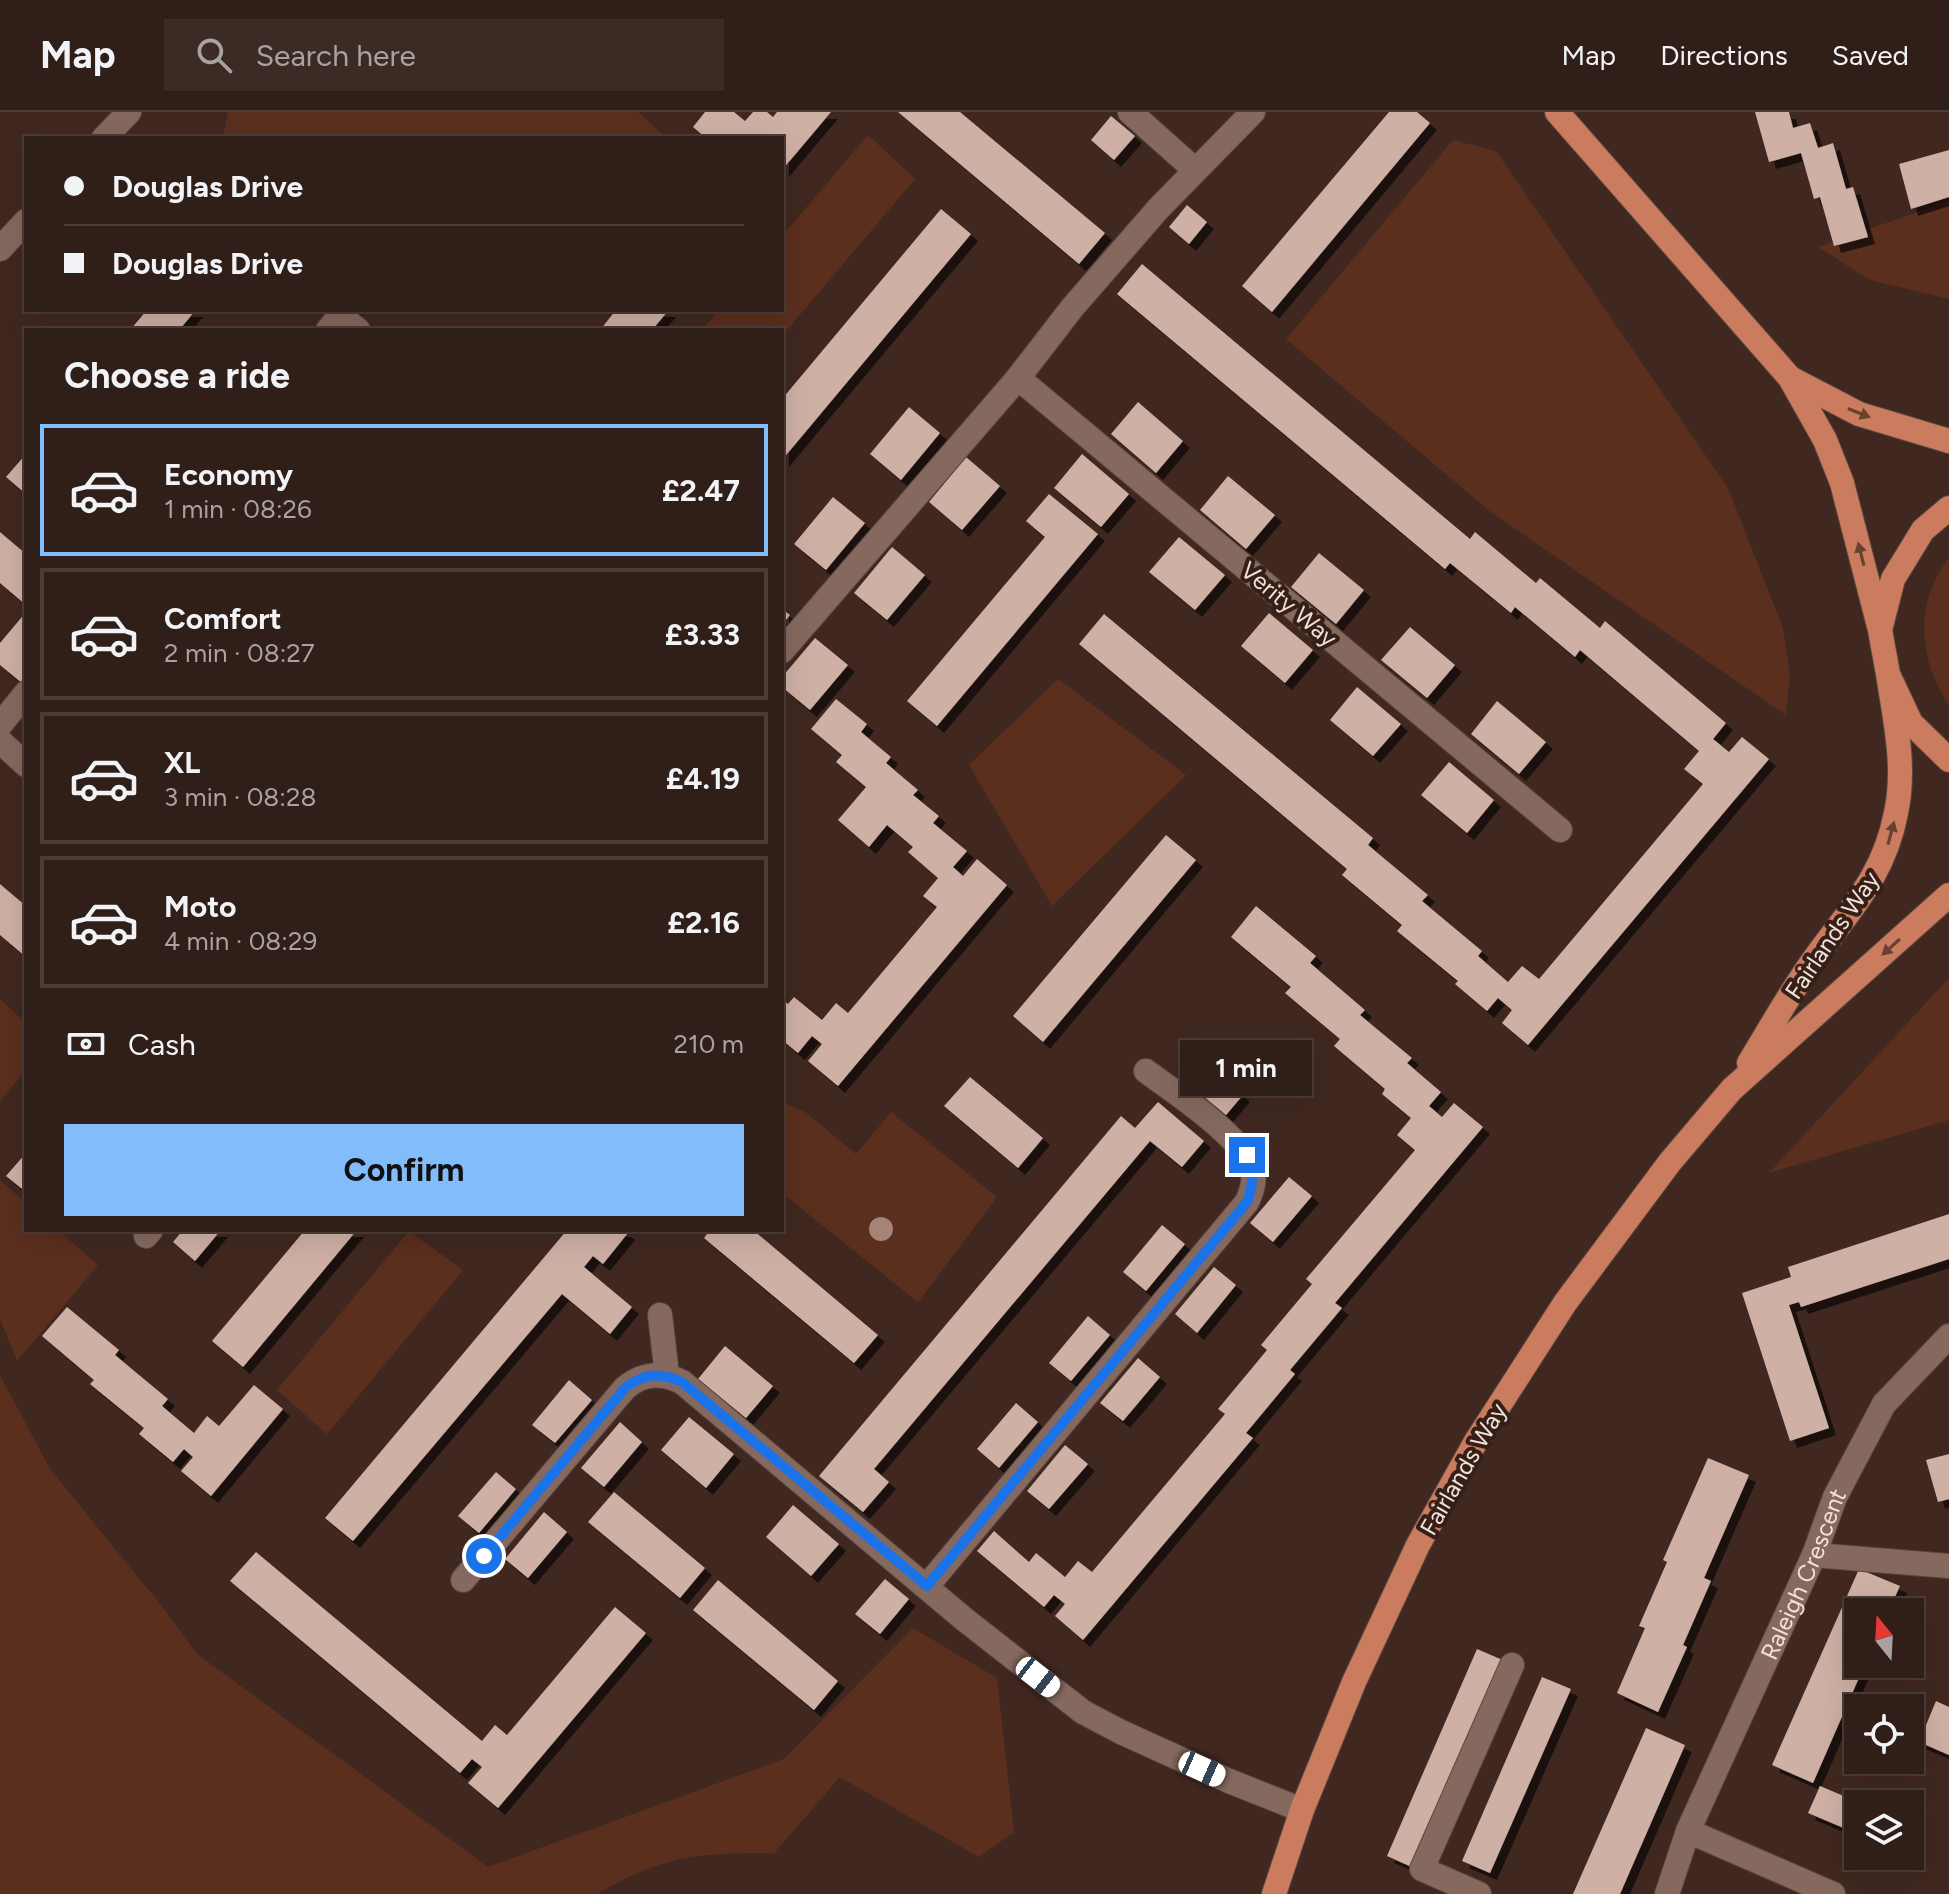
<!DOCTYPE html>
<html lang="en">
<head>
<meta charset="utf-8">
<style>
	:root { --surface:#301e18; --page:#3c2b25; --text:#f1f3f6; --muted:#a8a2a2; --line:#4b3c37; --accent:#83bcfb }
	body { margin:0; font-family:Figtree,sans-serif; background:var(--page); color:var(--text); height:100vh; display:flex; flex-direction:column; font-size:30px; white-space:nowrap }
	* { box-sizing:border-box; margin:0 }
	p { font-size:26px; color:var(--muted) }
	.icon { flex:none; width:44px; height:44px; fill:none; stroke:currentColor; stroke-width:2; stroke-linecap:round; stroke-linejoin:round }
	.map { position:relative; flex:1; overflow:hidden }
	.details { position:absolute; left:24px; top:216px; width:760px; height:904px; display:flex; flex-direction:column; background:var(--surface); border-radius:0px; box-shadow:0 8px 32px #0002,0 0 0 2px var(--line) }
	.details>* { flex:none }
	.guide { position:absolute; left:24px; top:24px; width:760px; height:176px; border-radius:0px; box-shadow:0 8px 32px #0002,0 0 0 2px var(--line); display:grid; align-content:center; height:176px; padding:0 40px; background:var(--surface) }
	.needle { width:52px; rotate:342deg }
	.tools { position:absolute; left:1844px; top:1486px; display:grid; gap:16px }
	.tools a { display:grid; place-items:center; width:80px; height:80px; border-radius:0px; background:var(--surface); box-shadow:0 8px 32px #0002,0 0 0 2px var(--line); font-size:40px }
	.end { position:absolute; width:36px; height:36px; margin:-18px; border:10px solid #1a73e8; background:#fff; box-shadow:0 0 0 4px #fff }
	.from { border-radius:50% }
	.bubble { position:absolute; height:56px; border-radius:0px; background:var(--surface); box-shadow:0 8px 32px #0002,0 0 0 2px var(--line); font-size:26px; font-weight:700; line-height:56px; text-align:center }
	.car { position:absolute; width:24px; height:48px; margin:-24px -12px; border-radius:10px; box-shadow:0 0 6px 2px #0007; background:linear-gradient(#fff 24%,#345 0 40%,#fff 0 76%,#345 0 86%,#fff 0) }
	.guide b { display:flex; align-items:center; gap:28px; height:76px; font-size:30px }
	.guide b+b { border-top:2px solid var(--line) }
	.guide i { width:20px; height:20px; background:var(--text) }
	ul { padding:0; list-style:none }
	li { display:flex; align-items:center; gap:24px; height:132px; margin:0 16px 12px; padding:0 24px; border:4px solid var(--line); border-radius:0px }
	li div { flex:1 }
	li b { display:block; font-size:30px }
	li em { font-style:normal; font-weight:700 }
	li.current { border-color:var(--accent) }
	li>.icon { width:72px; height:72px; stroke-width:1.5 }
	h2 { padding:0 40px; font-size:36px; line-height:96px }
	.pay { display:flex; align-items:center; gap:20px; height:88px; padding:0 40px; font-size:30px }
	.pay p { margin-inline-start:auto }
	.action { display:flex; gap:16px; margin-top:auto; padding:16px 40px }
	.action a { flex:1; height:92px; border-radius:0px; background:var(--accent); color:#111; font-size:32px; font-weight:700; line-height:92px; text-align:center }
	header { display:flex; align-items:center; gap:48px; box-sizing:border-box; height:112px; padding:0 40px; background:var(--surface); border-bottom:2px solid var(--line) }
	header strong { font-size:38px }
	nav { display:flex; gap:44px; margin-inline-start:auto; font-size:28px }
	.search { width:560px; height:72px; background:var(--page); display:flex; align-items:center; gap:20px; box-sizing:border-box; padding:0 28px; border-radius:0px; color:var(--muted); font-size:30px }
	.map>svg:first-child { display:block }
</style>
</head>
<body>
<header>
<strong>Map</strong>
<div class="search"><svg class="icon" aria-label="search" viewBox="0 0 24 24"><circle cx="10" cy="10" r="6"/><path d="M15 15l6 6"/></svg>Search here</div>
<nav><a>Map</a><a>Directions</a><a>Saved</a></nav>
</header>
<div class="map">
<svg width="1949" height="1782" viewBox="0 0 1949 1782">
	<defs>
		<filter id="shadow"><feDropShadow dx="7" dy="7" stdDeviation="0" flood-color="#0009"/></filter>
	</defs>
	<rect width="100%" height="100%" fill="#402820"/>
	<!-- green -->
	<path fill="#5b2f1e" d="M228,0H638L667,26H223Z
		M868,23L915,67L782,224V218H702L719,198H782V124Z
		M1453,28L1496,39L1728,376L1783,516L1790,563L1786,603L1492,401L1286,227Z
		M1949,89V187L1870,168L1818,135Z
		M1949,446V593C1918,548 1914,489 1949,446Z
		M1058,567L1186,663L1052,794L969,653Z
		M1949,866V1008L1769,1061Z
		M0,887L26,911V958L0,989Z
		M782,990L805,1000L856,1042L891,1000L997,1085L918,1190L782,1081Z
		M0,1068L26,1091V1118H58L98,1153L17,1249L0,1207Z
		M409,1119L463,1158L327,1322L277,1278Z
		M0,1263L50,1357L160,1492L197,1542L488,1755L784,1647L913,1516L997,1566L1014,1720L979,1745L840,1665L774,1741C699,1741 663,1743 597,1782H0Z"/>
	<!-- building -->
	<path fill="#cfb0a5" filter="url(#shadow)" d="M705,0H734L745,9L753,0H767L773,5L777,0H831L782,58V26H706L693,15Z
		M898,0H960L1105,121L1079,152Z
		M1389,0H1417L1430,11L1272,200L1242,174Z
		M1755,0H1789L1793,16L1810,11L1818,36L1833,31L1846,77L1853,75L1868,125L1834,134L1820,85L1814,87L1801,41L1769,50Z
		M1111,4L1135,24L1114,48L1091,28Z
		M1949,38V85L1911,97L1899,52Z
		M1187,93L1207,110L1189,132L1169,115Z
		M941,97L971,122L782,348V287Z
		M1142,152L1470,427L1475,420L1536,471L1540,466L1600,516L1605,509L1726,611L1713,627L1729,640L1742,625L1769,647L1528,933L1502,911L1512,898L1498,886L1487,899L1455,872L1458,869L1397,819L1402,813L1342,763L1347,757L1079,532L1104,502L1373,726L1368,733L1428,783L1422,789L1482,839L1478,844L1508,870L1522,854L1539,867L1703,672L1684,657L1699,639L1580,538L1575,545L1515,495L1511,501L1450,451L1445,457L1117,182Z
		M147,198H196L179,218H130Z
		M616,198H669L652,218H600Z
		M1138,290L1183,329L1156,361L1111,322Z
		M909,295L940,321L901,368L870,342Z
		M26,342V382L6,365Z
		M1082,342L1129,382L1101,415L1054,376Z
		M966,345L1000,374L962,418L929,390Z
		M1228,364L1275,403L1246,437L1200,398Z
		M1049,382L1098,422L937,614L907,589L1045,425L1026,409Z
		M833,385L865,411L826,458L794,432Z
		M0,420L26,442V493L0,471Z
		M1179,425L1225,463L1195,498L1149,460Z
		M892,435L925,463L887,508L854,481Z
		M1319,441L1364,478L1336,512L1291,475Z
		M782,497L790,503L782,513Z
		M26,500V566L22,571L0,553V531Z
		M1269,501L1313,538L1285,571L1241,534Z
		M1410,515L1455,553L1427,586L1381,548Z
		M815,526L848,553L810,598L782,575V565Z
		M1357,575L1401,612L1373,644L1330,608Z
		M836,587L867,612L861,620L891,645L886,651L918,678L913,683L939,704L933,711L967,739L953,755L963,764L977,747L1007,773L838,974L808,949L822,932L812,924L798,941L782,928V887L788,892L794,885L822,908L836,891L848,901L937,795L923,784L938,766L908,740L913,735L887,713L869,735L838,708L866,675L836,650L842,643L811,617Z
		M1497,589L1546,630L1519,662L1471,622Z
		M1449,650L1494,688L1467,721L1421,683Z
		M1166,723L1196,748L1043,930L1013,904Z
		M0,772L26,794V845L0,823Z
		M1256,794L1316,844L1310,851L1365,898L1360,903L1412,946L1407,951L1441,980L1429,994L1442,1005L1454,991L1483,1015L1335,1191L1342,1196L1290,1258L1295,1262L1246,1321L1253,1326L1083,1528L1055,1504L1065,1492L1054,1483L1044,1495L977,1439L994,1419L1029,1450L1036,1441L1065,1465L1078,1449L1092,1460L1225,1302L1218,1297L1267,1238L1261,1233L1312,1172L1306,1167L1415,1038L1397,1023L1411,1006L1382,982L1385,977L1334,934L1340,927L1285,881L1291,875L1231,825Z
		M1197,944L1243,983L1226,1003L1179,964Z
		M970,965L1043,1026L1018,1056L944,994Z
		M1158,990L1204,1029L1182,1055L1150,1029L874,1357L889,1370L863,1400L819,1364L1121,1004L1135,1016Z
		M26,1041V1080L6,1064Z
		M1289,1065L1312,1084L1273,1130L1250,1111Z
		M1949,1102V1147L1801,1195L1799,1190L1789,1193L1829,1316L1790,1329L1742,1181L1791,1165L1788,1155Z
		M1162,1113L1185,1132L1146,1179L1123,1160Z
		M183,1118H221L195,1149L173,1130Z
		M305,1118H357L243,1255L212,1229Z
		M567,1118H624L628,1121L603,1152L593,1144L584,1155L632,1195L610,1222L562,1182L353,1429L325,1406Z
		M710,1118H753L878,1223L854,1251L704,1126Z
		M1214,1155L1236,1173L1197,1221L1175,1202Z
		M67,1195L119,1238L115,1243L168,1287L162,1294L194,1321L207,1304L219,1314L254,1273L283,1297L211,1384L181,1359L193,1345L184,1337L173,1350L139,1322L144,1316L90,1272L94,1268L42,1224Z
		M1088,1204L1110,1223L1071,1269L1049,1251Z
		M725,1234L773,1274L746,1306L698,1267Z
		M1138,1246L1160,1265L1123,1309L1100,1291Z
		M569,1268L592,1288L555,1331L532,1313Z
		M1016,1291L1038,1310L999,1356L977,1337Z
		M689,1305L734,1342L706,1376L661,1338Z
		M620,1310L642,1330L604,1375L581,1356Z
		M1065,1333L1088,1352L1049,1397L1027,1379Z
		M1949,1342V1387L1938,1390L1926,1348Z
		M1708,1346L1749,1363L1704,1466L1711,1469L1683,1533L1687,1535L1658,1600L1617,1581L1645,1516L1639,1514L1667,1450L1663,1448Z
		M496,1360L516,1377L479,1421L458,1404Z
		M614,1380L705,1456L680,1486L588,1410Z
		M793,1393L839,1432L811,1464L766,1425Z
		M544,1400L567,1420L528,1466L505,1447Z
		M256,1440L482,1629L495,1613L507,1623L615,1495L646,1521L498,1696L468,1671L482,1655L472,1647L460,1661L230,1469Z
		M1859,1457L1900,1474L1888,1500H1858V1552H1865L1813,1671L1772,1653Z
		M885,1467L909,1487L880,1522L855,1502Z
		M718,1468L838,1569L814,1598L693,1498Z
		M1477,1537L1505,1549L1414,1756L1387,1744Z
		M1542,1565L1571,1577L1490,1761L1462,1749Z
		M1936,1589L1949,1595V1643L1919,1630Z
		M1646,1616L1685,1633L1620,1782H1573Z
		M1820,1674L1858,1690V1722L1808,1701Z"/>
	<g fill="none" stroke-linecap="round" stroke-linejoin="round">
		<defs>
			<g id="minor">
				<path d="M1130,0L1194,57"/>
				<path d="M104,26L129,0"/>
				<path d="M0,137L26,109"/>
				<path d="M328,218L340,204L358,218"/>
				<path d="M1018,266L1560,718"/>
				<path d="M782,539L1018,266L1072,196L1158,97L1253,0"/>
				<path d="M0,613L26,581"/>
				<path d="M0,629L26,653"/>
				<path d="M146,1124L151,1118"/>
				<path d="M660,1203L667,1263"/>
				<path d="M1814,1443L1949,1454"/>
				<path d="M463,1468L625,1276C643,1261 661,1260 682,1270L964,1507L1083,1600L1121,1620L1229,1669L1302,1698"/>
				<path d="M927,1474L1247,1090C1251,1081 1255,1071 1253,1060C1247,1027 1174,980 1146,959"/>
				<path d="M1688,1719L1833,1782"/>
				<path d="M1479,1782L1422,1757L1512,1553"/>
				<path id="s1" d="M1667,1782L1688,1719L1814,1443L1835,1385L1884,1292L1949,1224"/>
			</g>
			<path id="major" d="M1557,0L1790,266L1825,328L1842,371L1880,518
				M1790,266L1859,302L1949,329
				M1949,396L1923,418L1893,467L1880,518L1888,562L1911,611L1949,648
				M1749,951C1771,915 1792,877 1817,843C1852,795 1884,763 1896,701C1906,655 1895,608 1888,562
				M1274,1782L1302,1698L1354,1570L1418,1433L1475,1331L1565,1191L1670,1050L1732,977L1949,783"/>
		</defs>
		<!-- minor casing -->
		<use href="#minor" stroke="#5b473f" stroke-width="26"/>
		<!-- major casing -->
		<use href="#major" stroke="#5b473f" stroke-width="26"/>
		<!-- minor -->
		<use href="#minor" stroke="#85695f" stroke-width="24"/>
		<!-- major -->
		<use href="#major" stroke="#cb7c5e" stroke-width="24"/>
	</g>
	<!-- trees -->
	<circle fill="#a58377" cx="881" cy="1117" r="12"/>
	<!-- one-way arrows -->
	<defs><path id="oneway-solid" d="M-6-.8H1V-3.2L6.5 0L1 3.2V.8H-6Z" transform="scale(2)"/></defs>
	<g fill="#6a402f">
		<use href="#oneway-solid" transform="translate(1859 301) rotate(22)"/>
		<use href="#oneway-solid" transform="translate(1861 442) rotate(-104)"/>
		<use href="#oneway-solid" transform="translate(1891 721) rotate(-75)"/>
		<use href="#oneway-solid" transform="translate(1891 835) rotate(138)"/>
	</g>
	<g fill="none" stroke-linecap="round" stroke-linejoin="round">
		<!-- route -->
		<path stroke="#1a73e8" stroke-width="10" d="M484,1444L625,1276C644,1261 660,1260 682,1270L927,1474L1247,1090C1254,1072 1253,1061 1247,1043"/>
	</g>
	<g text-anchor="middle" dominant-baseline="central" stroke-width="8" stroke-linejoin="round" paint-order="stroke">
		<!-- street labels -->
		<g font-size="24" fill="#f1e1db" stroke="#361f16">
			<text transform="translate(1289 492) rotate(40)">Verity Way</text>
			<text transform="translate(1832 823) rotate(-56)">Fairlands Way</text>
			<text transform="translate(1463 1357) rotate(-60)">Fairlands Way</text>
			<text stroke="none"><textPath href="#s1" startOffset="348">Raleigh Crescent</textPath></text>
		</g>
	</g>
</svg>
<div class="tools">
<a><svg class="needle" viewBox="-14 -14 28 28"><path d="M0-13l5 13h-10z" fill="#e53935"/><path d="M0 13l5-13h-10z" fill="#a8a2a2"/></svg></a>
<a><svg class="icon" aria-label="locate" viewBox="0 0 24 24"><circle cx="12" cy="12" r="6"/><path d="M12 2v4M12 18v4M2 12h4M18 12h4"/></svg></a>
<a><svg class="icon" aria-label="layers" viewBox="0 0 24 24"><path d="M12 4l9 5-9 5-9-5zM3 14l9 5 9-5"/></svg></a>
</div>
<i class="end from" style="left:484px;top:1444px"></i>
<i class="end" style="left:1247px;top:1043px"></i>
<div class="bubble" style="left:1180px;top:928px;width:132px">1 min</div>
<i class="car" style="left:1038px;top:1565px;rotate:128deg"></i>
<i class="car" style="left:1202px;top:1657px;rotate:114deg"></i>
<div class="guide">
<b><i class="from"></i>Douglas Drive</b>
<b><i></i>Douglas Drive</b>
</div>
<section class="details">
<h2>Choose a ride</h2>
<ul>
<li class="current"><svg class="icon" aria-label="car" viewBox="0 0 24 24"><path d="M5 17H2v-5l4-1 3-4h7l3 4 3 1v5h-3M9 17h6M6 11h13"/><circle cx="7" cy="17" r="2"/><circle cx="17" cy="17" r="2"/></svg><div><b>Economy</b><p>1 min · 08:26</p></div><em>£2.47</em></li>
<li><svg class="icon" aria-label="car" viewBox="0 0 24 24"><path d="M5 17H2v-5l4-1 3-4h7l3 4 3 1v5h-3M9 17h6M6 11h13"/><circle cx="7" cy="17" r="2"/><circle cx="17" cy="17" r="2"/></svg><div><b>Comfort</b><p>2 min · 08:27</p></div><em>£3.33</em></li>
<li><svg class="icon" aria-label="car" viewBox="0 0 24 24"><path d="M5 17H2v-5l4-1 3-4h7l3 4 3 1v5h-3M9 17h6M6 11h13"/><circle cx="7" cy="17" r="2"/><circle cx="17" cy="17" r="2"/></svg><div><b>XL</b><p>3 min · 08:28</p></div><em>£4.19</em></li>
<li><svg class="icon" aria-label="car" viewBox="0 0 24 24"><path d="M5 17H2v-5l4-1 3-4h7l3 4 3 1v5h-3M9 17h6M6 11h13"/><circle cx="7" cy="17" r="2"/><circle cx="17" cy="17" r="2"/></svg><div><b>Moto</b><p>4 min · 08:29</p></div><em>£2.16</em></li>
</ul>
<div class="pay"><svg class="icon" aria-label="cash" viewBox="0 0 24 24"><path d="M3 7h18v10H3z"/><circle cx="12" cy="12" r="2"/></svg>Cash<p>210 m</p></div>
<div class="action"><a>Confirm</a></div>
</section>
</div>
</body>
</html>
